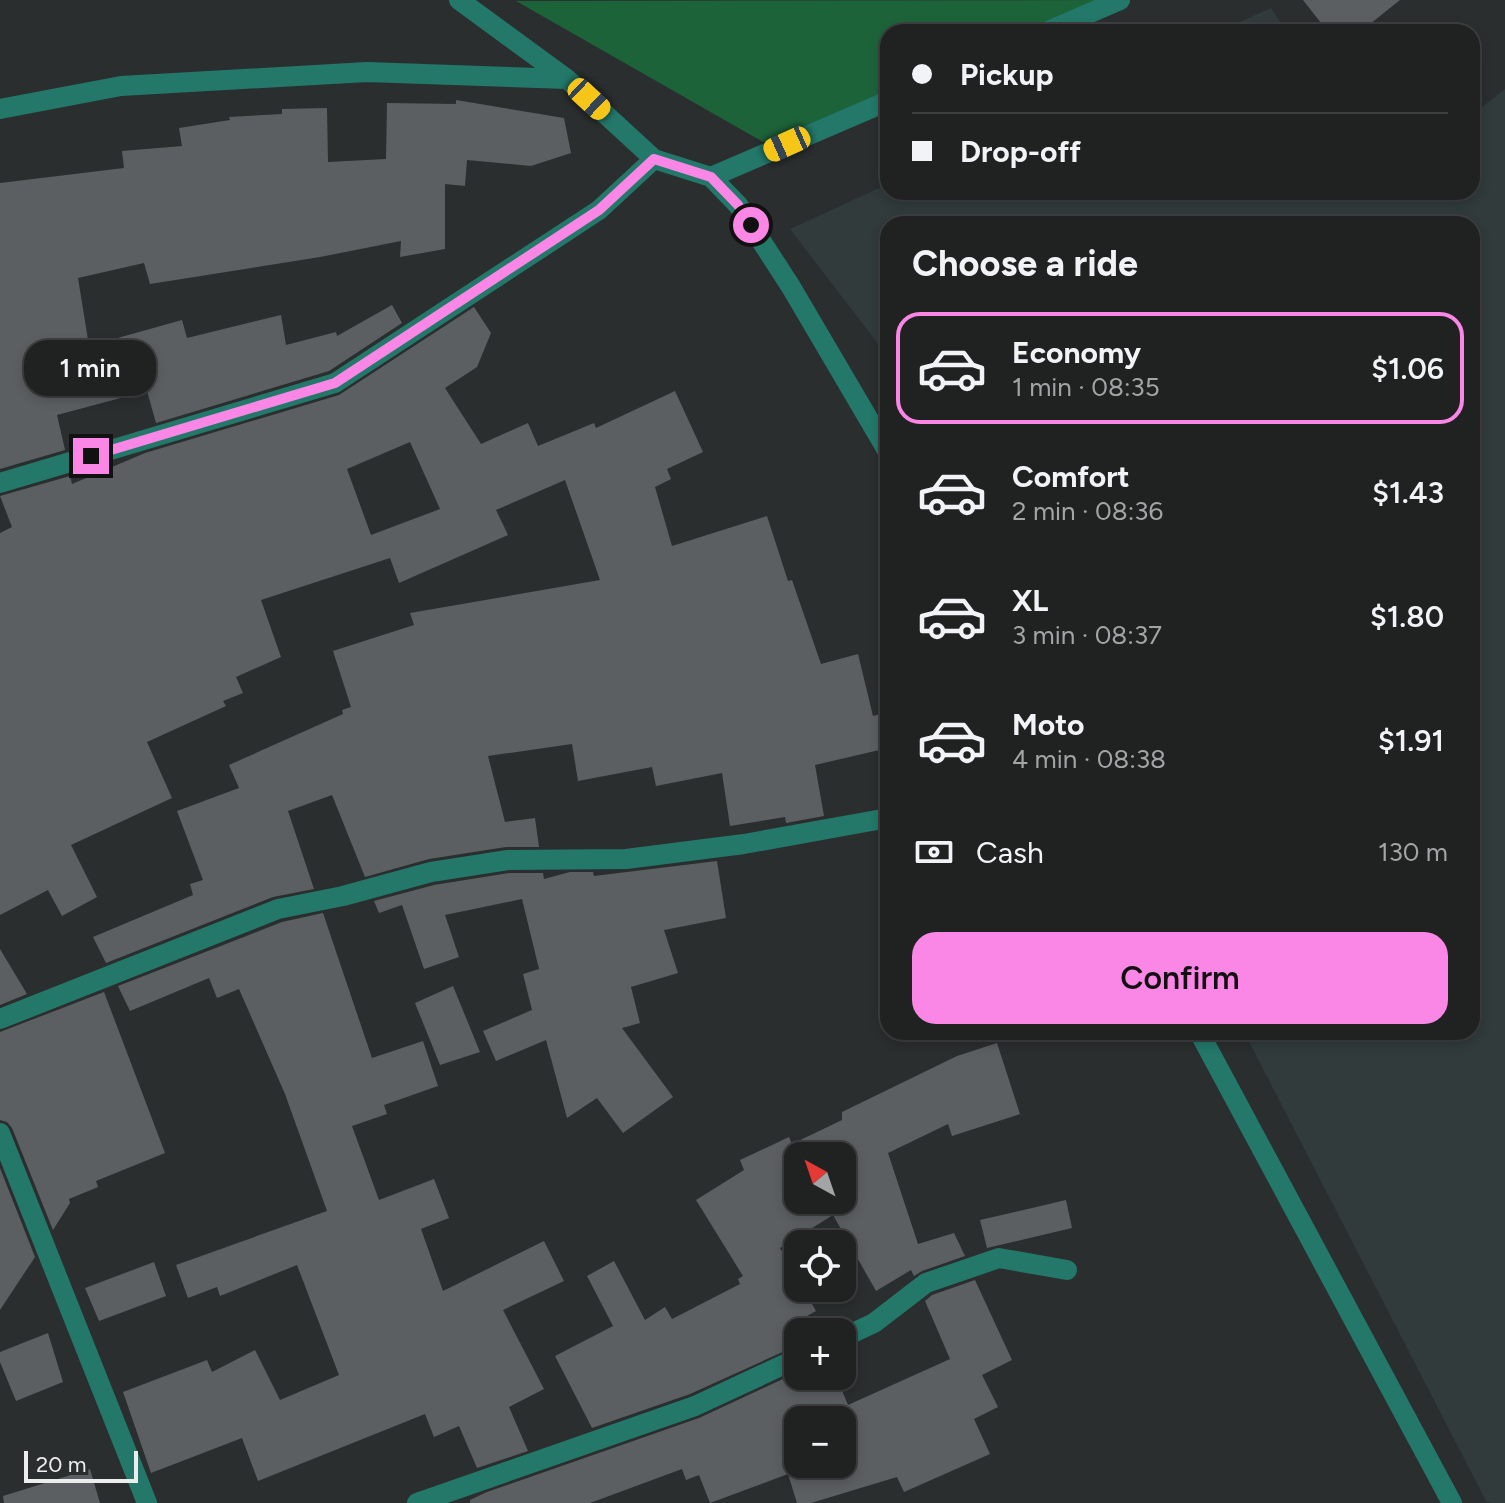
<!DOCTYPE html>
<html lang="en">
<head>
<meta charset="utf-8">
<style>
	:root { --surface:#202222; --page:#2d2f2f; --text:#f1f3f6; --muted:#a2a4a5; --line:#3d3f40; --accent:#fa87e6 }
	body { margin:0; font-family:Figtree,sans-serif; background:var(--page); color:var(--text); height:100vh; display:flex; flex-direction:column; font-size:30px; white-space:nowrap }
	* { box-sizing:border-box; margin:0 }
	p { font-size:26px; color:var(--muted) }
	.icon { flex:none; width:44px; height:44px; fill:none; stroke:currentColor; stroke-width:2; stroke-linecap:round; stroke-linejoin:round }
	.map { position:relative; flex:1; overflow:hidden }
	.details { position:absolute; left:880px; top:216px; width:600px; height:824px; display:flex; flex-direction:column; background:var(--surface); border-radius:24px; box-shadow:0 4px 12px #0003,0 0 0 2px var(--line) }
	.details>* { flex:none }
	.guide { position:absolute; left:880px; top:24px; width:600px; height:176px; border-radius:24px; box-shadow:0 4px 12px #0003,0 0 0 2px var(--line); display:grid; align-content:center; height:176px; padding:0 32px; background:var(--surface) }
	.needle { width:52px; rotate:320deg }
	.controls { position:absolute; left:784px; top:1142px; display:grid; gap:16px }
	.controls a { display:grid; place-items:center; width:72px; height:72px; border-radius:16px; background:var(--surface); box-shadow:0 4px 12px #0003,0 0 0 2px var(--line); font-size:40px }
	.scale { position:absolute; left:24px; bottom:20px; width:114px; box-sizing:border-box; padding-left:8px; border:4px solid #eceeee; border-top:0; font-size:22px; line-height:28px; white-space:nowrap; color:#eceeee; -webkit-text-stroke:6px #2a2e2e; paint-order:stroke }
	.end { position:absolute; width:36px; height:36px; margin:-18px; border:10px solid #fa87e6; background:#111; box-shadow:0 0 0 4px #111 }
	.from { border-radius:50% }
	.bubble { position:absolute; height:56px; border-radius:24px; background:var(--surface); box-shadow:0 4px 12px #0003,0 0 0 2px var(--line); font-size:26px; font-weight:600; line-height:56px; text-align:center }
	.car { position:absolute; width:24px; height:48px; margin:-24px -12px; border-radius:10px; box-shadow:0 0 6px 2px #0007; background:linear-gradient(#f5c518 24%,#345 0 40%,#f5c518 0 76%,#345 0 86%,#f5c518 0) }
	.guide b { display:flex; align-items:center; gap:28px; height:76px; font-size:30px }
	.guide b+b { border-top:2px solid var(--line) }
	.guide i { width:20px; height:20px; background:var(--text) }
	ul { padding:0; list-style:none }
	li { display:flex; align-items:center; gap:24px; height:112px; margin:0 16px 12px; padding:0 16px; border:4px solid transparent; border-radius:24px }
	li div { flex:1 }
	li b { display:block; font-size:30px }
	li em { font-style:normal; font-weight:600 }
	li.current { border-color:var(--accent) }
	li>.icon { width:72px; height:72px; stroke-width:1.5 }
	h2 { padding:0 32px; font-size:36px; line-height:96px }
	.pay { display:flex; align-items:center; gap:20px; height:88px; padding:0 32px; font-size:30px }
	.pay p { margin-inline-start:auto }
	.cta { display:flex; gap:16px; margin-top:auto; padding:16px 32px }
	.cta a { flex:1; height:92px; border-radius:24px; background:var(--accent); color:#111; font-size:32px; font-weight:600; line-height:92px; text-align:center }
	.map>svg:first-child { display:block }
</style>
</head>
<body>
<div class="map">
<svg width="1505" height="1503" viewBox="0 0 1505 1503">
	<rect width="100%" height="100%" fill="#2a2e2e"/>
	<!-- built -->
	<path fill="#313b3c" d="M1271,8L1287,32H1218Z
		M1505,89V1503H1492L1486,1501L1244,1032H1472V224H888V357L790,229L888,184V192H1472V115Z"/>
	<!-- green -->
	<path fill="#1d633a" d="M1100,0L1025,32H888V91L765,143L516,1Z"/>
	<!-- building -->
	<path fill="#5c5f61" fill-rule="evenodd" d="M1303,0H1400L1360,32H1328Z
		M456,100L564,118L571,153L531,166L467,160L465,186L445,184V249L400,257L401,241L320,257L150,284L144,263L78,278L89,346L182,320L187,338L281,315L286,345L336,332L337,336L392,305L402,323L329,371L156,423L147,391L57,415L65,450L0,469V183L124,168L122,151L182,146L179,128L230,120L229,117L282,114V109L327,108L328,162L386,159L387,103L456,104Z
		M474,307L491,333L477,367L445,388L481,444L528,423L538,446L594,423L596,428L675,391L703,452L667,469L671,479L655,487L672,546L767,516L788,581L792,580L821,664L858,654L873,716L888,712V748L815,765L824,816L786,823L785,817L730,826L722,773L656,786L652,767L578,781L572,744L488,756L505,822L535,818L539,847H506L429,859L365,877L332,795L288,811L314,889L273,897L106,963L93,937L193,895L190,884L203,880L177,811L239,788L229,765L343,714L342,710L351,707L333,651L414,625L410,613L600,580L565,480L496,510L508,535L399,583L390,558L261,600L281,657L236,677L243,693L223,701L226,706L147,742L172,798L71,845L97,897L62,916L48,890L0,915V533L12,527L0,496L70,476L72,484L145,453L339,395ZM410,442L440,509L371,535L347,469Z
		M717,861L726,918L664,930L678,973L631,987L640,1023L622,1028L673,1097L623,1133L597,1098L567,1118L546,1040L496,1061L483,1031L532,1010L523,974L539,969L522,899L445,915L459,957L424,969L402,905L379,913L374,901L434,885L509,873H543L544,879L570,872H593L594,876Z
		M323,913L372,1058L423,1041L438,1086L384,1105L387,1114L352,1126L379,1200L434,1179L449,1218L421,1229L443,1291L544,1241L564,1281L503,1310L544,1389L509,1407L528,1451L477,1468L459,1426L434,1437L425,1414L258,1481L242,1438L151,1473L123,1392L207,1360L212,1372L255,1350L280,1400L339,1375L297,1265L220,1296L217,1287L188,1298L176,1265L327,1211L285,1094L239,989L217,998L209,978L130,1011L118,986L282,922Z
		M0,949L27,994L0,1005Z
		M453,986L480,1052L440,1065L415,1003Z
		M104,992L165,1153L96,1181L98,1187L69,1199L70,1203L53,1230L12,1128L7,1122L0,1120V1032Z
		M997,1043L1020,1114L952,1136L948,1124L888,1153L918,1244L954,1233L965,1256L922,1271L914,1276L911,1270L876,1291L833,1215L780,1248L798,1279V1288H803L816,1311L798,1321V1345L690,1394L592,1428L555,1356L613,1326L587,1276L614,1261L645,1320L665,1307L672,1319L740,1284L738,1279L743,1276L696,1200L744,1170L740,1160L789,1137L792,1144L842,1120V1112L957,1056ZM798,1156H842V1200H798Z
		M0,1168L35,1257L0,1310Z
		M1066,1200L1072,1228L987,1248L980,1220Z
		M154,1262L166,1296L99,1321L85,1288Z
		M975,1280L1012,1360L982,1375L998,1407L974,1419L990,1454L904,1492L897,1477L811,1503H797L788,1474L710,1503L699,1475L686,1480L682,1469L590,1503H470V1500L487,1492L699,1418L798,1372V1376H836L848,1405L950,1359L925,1301L932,1295ZM798,1420H842V1464H798Z
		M48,1333L63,1382L16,1401L0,1362V1352Z
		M90,1469L100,1503H4L3,1496Z"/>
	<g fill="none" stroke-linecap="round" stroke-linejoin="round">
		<!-- minor -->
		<path stroke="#23786a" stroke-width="20" d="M459,0L567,79L654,159L711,177L738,205L791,287L888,452
			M1046,32L1120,0
			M0,109L121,86L367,72L567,79
			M711,177L888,101
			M0,483L335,383L599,210L654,159
			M0,1019L278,909L343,896L431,872L508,860L626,859L744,844L888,818
			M1199,1032L1452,1503
			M0,1133L147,1503
			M842,1338L874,1323L926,1283L999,1258L1067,1270
			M417,1503L695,1406L798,1358"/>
	</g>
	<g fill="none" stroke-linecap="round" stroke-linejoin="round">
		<!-- route -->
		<path stroke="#fa87e6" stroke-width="10" d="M91,456L335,383L599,210L654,159L711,177L738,205L751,225"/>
	</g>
</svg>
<div class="controls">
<a><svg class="needle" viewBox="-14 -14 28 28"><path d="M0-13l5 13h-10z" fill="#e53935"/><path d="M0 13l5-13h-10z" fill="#a2a4a5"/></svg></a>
<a><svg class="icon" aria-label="locate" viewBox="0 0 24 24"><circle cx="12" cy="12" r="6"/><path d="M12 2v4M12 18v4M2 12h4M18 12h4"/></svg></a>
<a>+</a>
<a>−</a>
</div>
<div class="scale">20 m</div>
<i class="end from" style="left:751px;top:225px"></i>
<i class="end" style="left:91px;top:456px"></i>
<div class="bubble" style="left:24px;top:340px;width:132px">1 min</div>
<i class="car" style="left:589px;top:99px;rotate:133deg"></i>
<i class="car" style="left:787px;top:144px;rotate:246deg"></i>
<div class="guide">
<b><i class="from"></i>Pickup</b>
<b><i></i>Drop-off</b>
</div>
<section class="details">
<h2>Choose a ride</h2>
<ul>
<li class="current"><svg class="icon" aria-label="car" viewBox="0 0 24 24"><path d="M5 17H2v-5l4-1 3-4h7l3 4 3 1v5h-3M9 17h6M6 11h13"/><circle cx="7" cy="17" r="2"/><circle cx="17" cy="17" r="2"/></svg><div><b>Economy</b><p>1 min · 08:35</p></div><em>$1.06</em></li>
<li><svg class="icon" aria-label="car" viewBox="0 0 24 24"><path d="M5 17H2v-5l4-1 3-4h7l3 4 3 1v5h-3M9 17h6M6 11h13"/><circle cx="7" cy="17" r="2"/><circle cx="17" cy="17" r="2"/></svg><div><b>Comfort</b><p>2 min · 08:36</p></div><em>$1.43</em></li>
<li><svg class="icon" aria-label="car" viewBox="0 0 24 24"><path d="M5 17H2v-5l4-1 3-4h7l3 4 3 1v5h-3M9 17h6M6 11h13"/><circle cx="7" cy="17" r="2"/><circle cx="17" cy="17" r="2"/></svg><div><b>XL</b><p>3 min · 08:37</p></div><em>$1.80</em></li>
<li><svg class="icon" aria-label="car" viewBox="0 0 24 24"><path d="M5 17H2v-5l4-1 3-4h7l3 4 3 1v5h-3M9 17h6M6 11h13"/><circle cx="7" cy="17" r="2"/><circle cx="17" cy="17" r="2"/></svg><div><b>Moto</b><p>4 min · 08:38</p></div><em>$1.91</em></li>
</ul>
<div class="pay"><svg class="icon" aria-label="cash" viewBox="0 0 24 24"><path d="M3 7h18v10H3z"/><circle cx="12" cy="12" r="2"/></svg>Cash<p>130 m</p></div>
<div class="cta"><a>Confirm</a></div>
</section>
</div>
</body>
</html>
